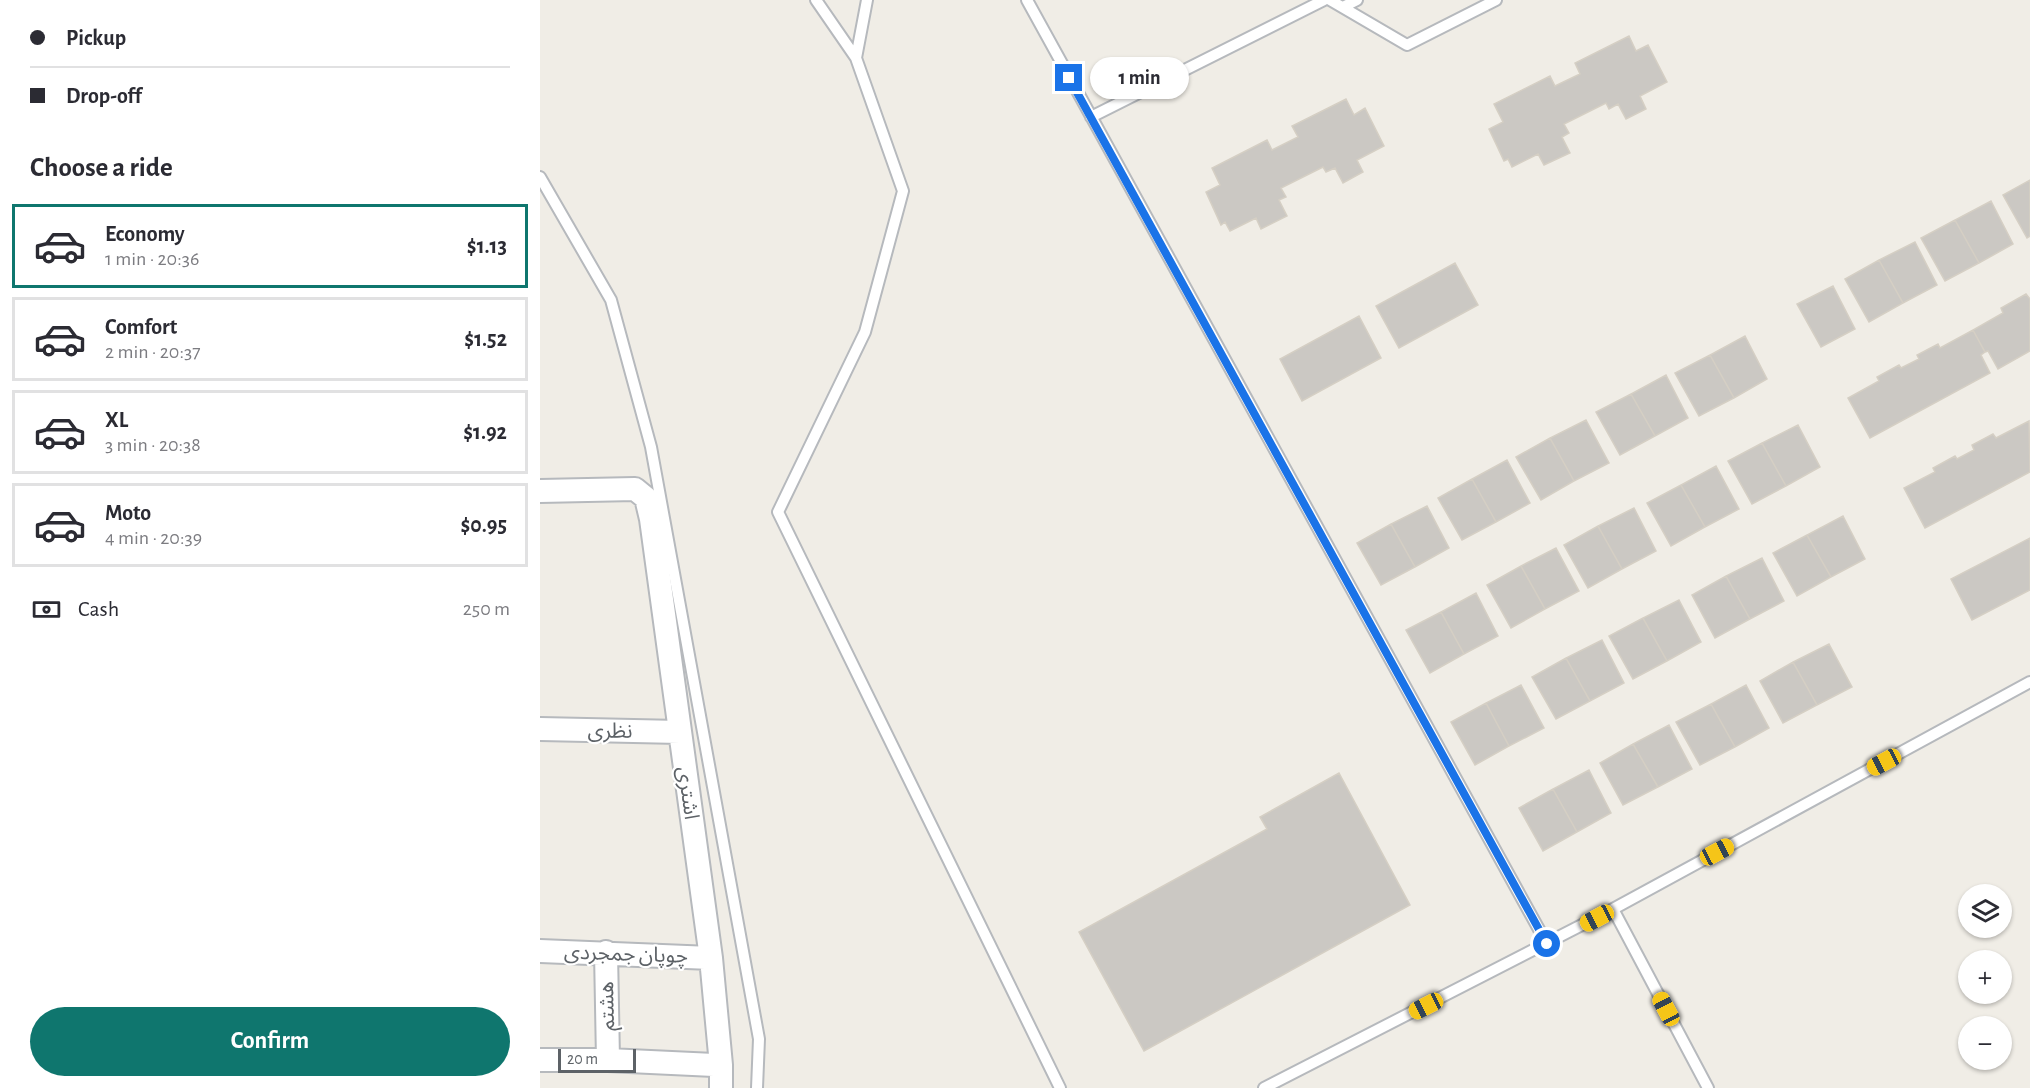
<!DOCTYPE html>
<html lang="en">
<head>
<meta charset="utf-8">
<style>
	:root { --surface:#fff; --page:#f2f2f3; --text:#2b2b33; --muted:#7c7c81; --line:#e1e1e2; --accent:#0f766e }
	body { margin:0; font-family:"Alegreya Sans","Noto Sans Arabic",sans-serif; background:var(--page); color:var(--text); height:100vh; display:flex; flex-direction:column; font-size:22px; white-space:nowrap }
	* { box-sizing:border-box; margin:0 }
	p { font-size:20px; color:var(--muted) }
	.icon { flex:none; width:33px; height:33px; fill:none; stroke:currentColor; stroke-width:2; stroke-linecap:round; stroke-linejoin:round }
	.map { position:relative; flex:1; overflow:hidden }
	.details { display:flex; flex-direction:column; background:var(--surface); width:540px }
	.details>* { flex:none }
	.guide { display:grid; align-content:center; height:132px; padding:0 30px; background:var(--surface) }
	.controls { position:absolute; left:1418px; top:884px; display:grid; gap:12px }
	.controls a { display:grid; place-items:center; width:54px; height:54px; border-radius:50%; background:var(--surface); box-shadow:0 2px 4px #0004; font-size:30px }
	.scale { position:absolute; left:18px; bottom:15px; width:78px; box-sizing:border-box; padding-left:6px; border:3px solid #5d6267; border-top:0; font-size:16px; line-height:21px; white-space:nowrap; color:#5d6267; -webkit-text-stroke:4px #fff; paint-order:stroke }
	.end { position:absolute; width:27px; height:27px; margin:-14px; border:8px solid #1a73e8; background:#fff; box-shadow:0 0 0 3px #fff }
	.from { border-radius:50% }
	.bubble { position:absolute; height:42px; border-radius:21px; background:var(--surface); box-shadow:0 2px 4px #0004; font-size:20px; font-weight:700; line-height:42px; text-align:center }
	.car { position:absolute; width:18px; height:36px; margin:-18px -9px; border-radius:8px; box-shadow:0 0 4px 2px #0007; background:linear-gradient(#f5c518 24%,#345 0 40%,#f5c518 0 76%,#345 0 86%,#f5c518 0) }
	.guide b { display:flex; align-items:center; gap:21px; height:57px; font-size:22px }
	.guide b+b { border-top:2px solid var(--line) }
	.guide i { width:15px; height:15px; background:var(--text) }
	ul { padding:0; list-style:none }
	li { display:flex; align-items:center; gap:18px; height:84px; margin:0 12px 9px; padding:0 18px; border:3px solid var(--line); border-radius:0px }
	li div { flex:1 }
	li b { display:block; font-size:22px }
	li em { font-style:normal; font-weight:700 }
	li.selected { border-color:var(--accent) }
	li>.icon { width:54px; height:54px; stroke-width:1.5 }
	h2 { padding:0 30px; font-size:27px; line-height:72px }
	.pay { display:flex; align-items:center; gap:15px; height:66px; padding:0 30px; font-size:22px }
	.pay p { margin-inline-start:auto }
	.button { display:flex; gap:12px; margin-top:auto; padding:12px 30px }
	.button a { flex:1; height:69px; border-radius:36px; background:var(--accent); color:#fff; font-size:24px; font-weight:700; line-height:69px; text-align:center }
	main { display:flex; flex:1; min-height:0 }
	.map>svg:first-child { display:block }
</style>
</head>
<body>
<main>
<section class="details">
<div class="guide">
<b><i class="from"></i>Pickup</b>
<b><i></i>Drop-off</b>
</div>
<h2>Choose a ride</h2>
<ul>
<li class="selected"><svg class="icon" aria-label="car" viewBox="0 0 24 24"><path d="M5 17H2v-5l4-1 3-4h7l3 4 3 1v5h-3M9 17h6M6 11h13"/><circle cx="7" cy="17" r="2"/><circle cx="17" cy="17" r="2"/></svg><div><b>Economy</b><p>1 min · 20:36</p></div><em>$1.13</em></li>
<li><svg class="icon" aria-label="car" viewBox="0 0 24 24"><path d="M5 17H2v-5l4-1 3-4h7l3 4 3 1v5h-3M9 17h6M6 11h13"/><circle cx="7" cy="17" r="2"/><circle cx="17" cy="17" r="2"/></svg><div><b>Comfort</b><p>2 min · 20:37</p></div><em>$1.52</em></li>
<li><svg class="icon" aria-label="car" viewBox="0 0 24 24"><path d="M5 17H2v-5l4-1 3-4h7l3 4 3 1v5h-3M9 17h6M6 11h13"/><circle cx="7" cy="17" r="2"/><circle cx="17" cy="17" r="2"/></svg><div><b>XL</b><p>3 min · 20:38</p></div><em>$1.92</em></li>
<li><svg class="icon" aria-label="car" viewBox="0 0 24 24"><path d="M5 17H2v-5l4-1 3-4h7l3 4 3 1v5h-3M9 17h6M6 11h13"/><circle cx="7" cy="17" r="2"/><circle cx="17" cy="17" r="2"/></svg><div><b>Moto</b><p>4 min · 20:39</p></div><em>$0.95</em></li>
</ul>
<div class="pay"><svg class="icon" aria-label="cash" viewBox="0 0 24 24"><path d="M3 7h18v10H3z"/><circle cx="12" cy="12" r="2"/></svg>Cash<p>250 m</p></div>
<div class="button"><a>Confirm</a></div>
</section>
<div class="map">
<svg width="1490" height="1088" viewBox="0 0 1490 1088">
	<rect width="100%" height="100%" fill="#f0ede6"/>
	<!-- building -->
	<path fill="#cbc8c3" stroke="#d5cfc4" stroke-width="1.5" d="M1089,36L1096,51L1108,45L1127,82L1100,96L1106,109L1086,119L1078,104L1069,109L1066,103L1024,124L1029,133L1022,137L1030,153L1004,165L998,154L972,167L968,159L964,161L949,129L963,122L954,104L1010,76L1015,86L1040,74L1035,63Z
		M806,99L814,115L825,108L844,146L817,160L823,172L803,183L795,168L786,172L783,167L741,188L746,197L739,200L747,216L721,229L716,218L690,231L685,222L681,225L666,192L680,185L672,168L727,140L732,150L758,137L752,126Z
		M1490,180V236L1487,238L1463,195Z
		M1451,201L1473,244L1439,263L1415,220Z
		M1415,220L1439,263L1405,281L1381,238Z
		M1375,242L1397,285L1363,303L1339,260Z
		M1339,260L1363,303L1329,322L1305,279Z
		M915,263L938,305L859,348L836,306Z
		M1293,286L1315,329L1281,347L1257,304Z
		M1486,294L1490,299V351L1458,369L1448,351L1445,352L1433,330L1463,313L1461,308Z
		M819,316L841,358L762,401L740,359Z
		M1433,330L1445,352L1441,355L1450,373L1330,438L1308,398L1339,381L1337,377L1359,365L1361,368L1379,359L1377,355L1398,344L1400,348Z
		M1205,336L1227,379L1194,398L1170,355Z
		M1170,355L1194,398L1159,416L1135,373Z
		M1126,375L1148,418L1115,436L1091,394Z
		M1091,394L1115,436L1080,455L1056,412Z
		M1046,420L1069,463L1034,481L1010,438Z
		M1489,421L1490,472L1385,528L1364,488L1395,472L1393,468L1415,456L1417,459L1434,450L1432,445L1453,434L1456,438Z
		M1258,425L1280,467L1246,486L1222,443Z
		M1010,438L1034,481L1001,500L976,457Z
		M1222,443L1246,486L1212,504L1188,461Z
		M967,460L990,503L956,522L932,479Z
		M1176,466L1199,509L1165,527L1141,485Z
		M932,479L956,522L922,540L898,498Z
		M1141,485L1165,527L1131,546L1107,503Z
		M887,506L909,548L875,567L851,524Z
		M1094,508L1116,551L1082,569L1058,526Z
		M1303,516L1325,559L1291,577L1267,535Z
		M851,524L875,567L841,585L817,543Z
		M1058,526L1082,569L1048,588L1024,545Z
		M1267,535L1291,577L1257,596L1233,553Z
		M1490,538V590L1432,620L1411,579Z
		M1016,548L1039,591L1005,609L981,566Z
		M1222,558L1244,601L1210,619L1186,576Z
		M981,566L1005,609L971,628L947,585Z
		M1186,576L1210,619L1175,638L1152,595Z
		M936,593L958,636L924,654L901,612Z
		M1139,600L1161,642L1127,661L1103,618Z
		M901,612L924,654L890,673L866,630Z
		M1103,618L1127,661L1093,679L1069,636Z
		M1062,640L1084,683L1050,701L1026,658Z
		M1289,644L1312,687L1277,705L1253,662Z
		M1026,658L1050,701L1016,719L992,677Z
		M1253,662L1277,705L1243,723L1220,681Z
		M981,685L1004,728L969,746L946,703Z
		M1206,685L1229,728L1195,747L1171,704Z
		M946,703L969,746L935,765L911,722Z
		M1171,704L1195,747L1160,765L1136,722Z
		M1129,725L1152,769L1118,787L1093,744Z
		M1093,744L1118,787L1083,805L1060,763Z
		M1049,770L1071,813L1037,832L1013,789Z
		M799,773L870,905L604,1051L539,932L727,829L720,817Z
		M1013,789L1037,832L1003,851L979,808Z"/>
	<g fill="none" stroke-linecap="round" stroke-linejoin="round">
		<defs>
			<path id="service" d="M276,0L316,58L363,191L325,332L238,512L520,1088
				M487,0L1007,944
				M790,0L867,45L956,0
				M803,7L817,0
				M316,58L327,0
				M551,117L784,0
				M0,177L71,300L111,447L219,1039L217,1088
				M1073,909L1168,1088
				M724,1088L1073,909L1490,682"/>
			<path id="minor" d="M0,491L95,489L106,498L111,519L171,958L181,1065V1088
				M0,729L140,732
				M0,951L171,958
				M66,952L68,1060
				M0,1060H68L174,1065"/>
		</defs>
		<!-- service casing -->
		<use href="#service" stroke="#b6b9bd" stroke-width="14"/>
		<!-- minor casing -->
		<use href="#minor" stroke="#b6b9bd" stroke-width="26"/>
		<!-- service -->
		<use href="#service" stroke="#fff" stroke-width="10"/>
		<!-- minor -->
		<use href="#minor" stroke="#fff" stroke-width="22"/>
	</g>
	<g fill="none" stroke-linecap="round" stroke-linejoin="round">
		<!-- route -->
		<path stroke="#1a73e8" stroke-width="8" d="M529,78L1007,944"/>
	</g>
	<g text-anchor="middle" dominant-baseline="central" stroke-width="4.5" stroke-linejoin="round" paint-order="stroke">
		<!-- street labels -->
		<g font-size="21" fill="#5d6267" stroke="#fff">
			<text transform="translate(70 731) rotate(1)">نظری</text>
			<text transform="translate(148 793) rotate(82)">اشتری</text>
			<text transform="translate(86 954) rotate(2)">چوپان جمجردی</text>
			<text transform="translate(67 1006) rotate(-91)">هشتم</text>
		</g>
	</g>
</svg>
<div class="controls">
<a><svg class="icon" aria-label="layers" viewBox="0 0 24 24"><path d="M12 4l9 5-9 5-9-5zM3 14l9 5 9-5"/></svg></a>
<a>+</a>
<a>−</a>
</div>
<div class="scale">20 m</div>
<i class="end from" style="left:1007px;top:944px"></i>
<i class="end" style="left:529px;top:78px"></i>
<div class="bubble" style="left:550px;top:57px;width:99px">1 min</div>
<i class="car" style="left:1344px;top:762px;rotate:242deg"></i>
<i class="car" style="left:1177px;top:852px;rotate:62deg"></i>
<i class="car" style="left:1057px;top:918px;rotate:242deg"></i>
<i class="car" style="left:886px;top:1006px;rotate:243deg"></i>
<i class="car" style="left:1126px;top:1009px;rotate:332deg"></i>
</div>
</main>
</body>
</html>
